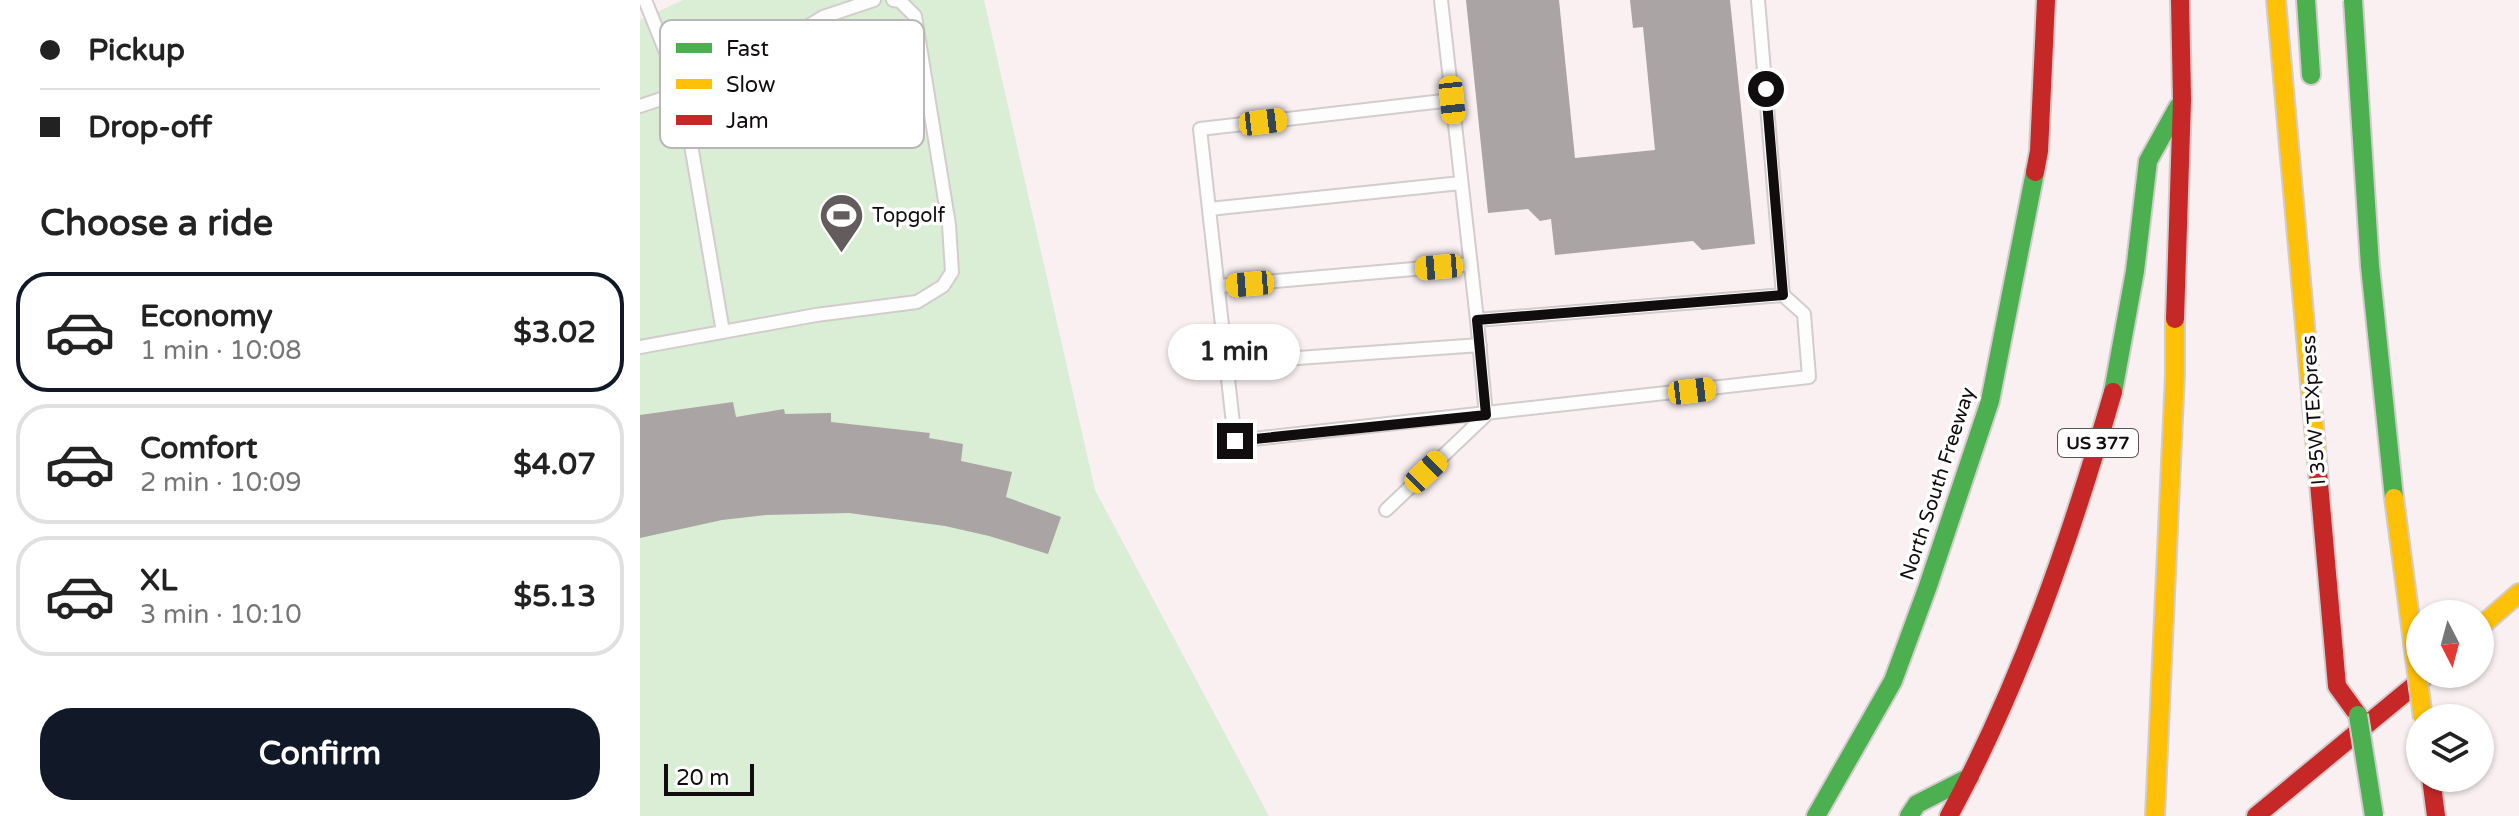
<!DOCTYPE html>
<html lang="en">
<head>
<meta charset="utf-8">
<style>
	:root { --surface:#fff; --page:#f6f6f6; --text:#222; --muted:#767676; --line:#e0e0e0; --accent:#111827 }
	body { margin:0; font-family:"Varela Round",sans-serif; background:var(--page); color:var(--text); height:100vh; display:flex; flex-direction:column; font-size:30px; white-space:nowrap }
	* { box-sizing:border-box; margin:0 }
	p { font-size:26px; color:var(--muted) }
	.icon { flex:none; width:44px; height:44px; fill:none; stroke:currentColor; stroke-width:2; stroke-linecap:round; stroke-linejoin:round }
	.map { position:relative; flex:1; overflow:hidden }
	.side { display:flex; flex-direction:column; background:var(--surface); width:640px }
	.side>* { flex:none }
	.banner { display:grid; align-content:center; height:176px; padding:0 40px; background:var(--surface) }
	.needle { width:52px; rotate:174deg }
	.buttons { position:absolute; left:1766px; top:600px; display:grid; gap:16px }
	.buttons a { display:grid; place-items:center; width:88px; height:88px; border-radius:50%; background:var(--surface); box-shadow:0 2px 6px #0004; font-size:40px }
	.scale { position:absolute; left:24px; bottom:20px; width:90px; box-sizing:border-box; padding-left:8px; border:4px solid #110c0d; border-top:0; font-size:22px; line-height:28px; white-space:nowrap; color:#110c0d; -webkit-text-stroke:6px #fff; paint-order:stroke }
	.end { position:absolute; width:36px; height:36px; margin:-18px; border:10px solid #110c0d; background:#fff; box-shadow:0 0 0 4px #fff }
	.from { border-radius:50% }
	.bubble { position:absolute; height:56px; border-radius:28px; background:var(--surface); box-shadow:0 2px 6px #0004; font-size:26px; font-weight:700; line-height:56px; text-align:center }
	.car { position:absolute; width:24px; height:48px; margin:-24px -12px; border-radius:10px; box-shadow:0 0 6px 2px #0007; background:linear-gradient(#f5c518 24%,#345 0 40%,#f5c518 0 76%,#345 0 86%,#f5c518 0) }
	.banner b { display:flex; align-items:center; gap:28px; height:76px; font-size:30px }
	.banner b+b { border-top:2px solid var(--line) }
	.banner i { width:20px; height:20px; background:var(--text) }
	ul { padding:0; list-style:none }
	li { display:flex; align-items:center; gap:24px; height:120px; margin:0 16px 12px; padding:0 24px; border:4px solid var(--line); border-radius:32px }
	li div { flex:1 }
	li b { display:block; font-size:30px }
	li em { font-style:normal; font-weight:700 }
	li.current { border-color:var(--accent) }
	li>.icon { width:72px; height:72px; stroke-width:1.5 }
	h2 { padding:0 40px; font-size:36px; line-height:96px }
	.action { display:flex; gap:16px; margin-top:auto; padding:16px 40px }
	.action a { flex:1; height:92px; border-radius:32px; background:var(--accent); color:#fff; font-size:32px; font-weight:700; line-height:92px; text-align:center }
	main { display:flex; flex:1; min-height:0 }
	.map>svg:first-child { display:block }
</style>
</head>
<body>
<main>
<section class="side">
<div class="banner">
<b><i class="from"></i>Pickup</b>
<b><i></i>Drop-off</b>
</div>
<h2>Choose a ride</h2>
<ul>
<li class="current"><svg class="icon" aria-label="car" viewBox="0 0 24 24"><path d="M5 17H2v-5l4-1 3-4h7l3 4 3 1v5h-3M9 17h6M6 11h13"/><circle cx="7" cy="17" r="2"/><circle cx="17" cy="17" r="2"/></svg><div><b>Economy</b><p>1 min · 10:08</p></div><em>$3.02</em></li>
<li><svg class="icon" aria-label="car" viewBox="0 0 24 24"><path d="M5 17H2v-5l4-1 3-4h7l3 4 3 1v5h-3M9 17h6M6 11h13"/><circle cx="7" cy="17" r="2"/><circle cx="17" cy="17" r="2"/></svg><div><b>Comfort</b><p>2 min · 10:09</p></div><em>$4.07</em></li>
<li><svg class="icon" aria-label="car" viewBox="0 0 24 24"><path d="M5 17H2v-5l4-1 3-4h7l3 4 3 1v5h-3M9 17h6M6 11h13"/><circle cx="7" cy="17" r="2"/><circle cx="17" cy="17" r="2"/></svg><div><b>XL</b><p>3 min · 10:10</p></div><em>$5.13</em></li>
</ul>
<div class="action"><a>Confirm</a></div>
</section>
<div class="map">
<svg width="1879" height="816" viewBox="0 0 1879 816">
	<rect width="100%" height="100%" fill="#faf0f2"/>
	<!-- green -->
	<path fill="#daeed5" d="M43,0H344L455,490L629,816H0V20Z"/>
	<!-- building -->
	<path fill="#aaa4a4" d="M826,0H919L935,158L1015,150L1003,27L993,28L990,0H1090L1115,244L1062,250L1053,241L915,255L911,219L900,221L888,209L848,213Z
		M93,402L96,417L144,409L145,414L191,413V422L290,433L289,438L323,444L321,461L372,472L366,497L421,517L408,554L349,536L305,526L209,513L126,515L82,520L0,538V415Z"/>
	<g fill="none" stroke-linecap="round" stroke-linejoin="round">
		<defs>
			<path id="lane" d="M801,0L837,320L1143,295
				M812,100L560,129L595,441L1169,377L1164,314L1143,295L1118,0
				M0,106L42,92L5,0
				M569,209L821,183
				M579,286L831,264
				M83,332L42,92L126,52L183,17L234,0
				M0,347L176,315L277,302L303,286L312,272L309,225L275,16L260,1L253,0
				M588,363L840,345
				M746,510L846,415L837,320"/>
			<path id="fast" d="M1666,0L1671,75
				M1473,392L1495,271L1508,161L1538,107
				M1176,816L1253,681L1288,586L1350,401L1395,172
				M1269,816L1277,804L1330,777"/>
			<path id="slow" d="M1636,0L1678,472
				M1840,627L1879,593
				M1515,816L1535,374V319"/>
			<path id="jam" d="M1395,172L1399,151L1406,0
				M1535,319L1542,99L1540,0
				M1678,472L1697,686L1718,715
				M1791,778L1796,816
				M1309,816C1381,683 1431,537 1473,392
				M1616,816L1788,674"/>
		</defs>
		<!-- lane casing -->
		<use href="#lane" stroke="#d3cccd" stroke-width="16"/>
		<!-- fast casing -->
		<use href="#fast" stroke="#d3cccd" stroke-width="22"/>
		<!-- slow casing -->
		<use href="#slow" stroke="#d3cccd" stroke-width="22"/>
		<!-- jam casing -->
		<use href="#jam" stroke="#d3cccd" stroke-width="22"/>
		<!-- lane -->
		<use href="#lane" stroke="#fefdfd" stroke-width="12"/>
		<!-- fast -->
		<use href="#fast" stroke="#4caf50" stroke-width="18"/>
		<!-- slow -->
		<use href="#slow" stroke="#ffc107" stroke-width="18"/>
		<!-- jam -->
		<use href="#jam" stroke="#c62828" stroke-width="18"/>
		<defs>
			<path id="fast-bridge" d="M1713,0L1730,266L1754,498
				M1718,715L1734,816"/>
			<path id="slow-bridge" d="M1754,498L1783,718"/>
		</defs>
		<!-- fast-bridge casing -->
		<use href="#fast-bridge" stroke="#d3cccd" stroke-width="22" stroke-linecap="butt"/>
		<!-- slow-bridge casing -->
		<use href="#slow-bridge" stroke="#d3cccd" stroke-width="22" stroke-linecap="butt"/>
		<!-- fast-bridge -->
		<use href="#fast-bridge" stroke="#4caf50" stroke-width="18"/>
		<!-- slow-bridge -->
		<use href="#slow-bridge" stroke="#ffc107" stroke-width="18"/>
	</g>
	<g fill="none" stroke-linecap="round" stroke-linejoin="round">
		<!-- route -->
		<path stroke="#110c0d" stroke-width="10" d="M595,441L846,415L837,320L1143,295L1126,89"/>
	</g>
	<!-- icons -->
	<defs>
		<symbol id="stadium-pin" viewBox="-11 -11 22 30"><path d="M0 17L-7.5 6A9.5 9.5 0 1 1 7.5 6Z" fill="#635c5d" stroke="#fff"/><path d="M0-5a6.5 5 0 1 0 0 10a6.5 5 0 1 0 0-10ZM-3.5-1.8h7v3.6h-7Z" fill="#fff"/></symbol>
	</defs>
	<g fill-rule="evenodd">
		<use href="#stadium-pin" x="176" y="190" width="51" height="69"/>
	</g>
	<g text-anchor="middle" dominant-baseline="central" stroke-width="7" stroke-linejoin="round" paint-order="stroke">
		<!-- shield labels -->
		<rect fill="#fff" stroke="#585556" stroke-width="2" x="1418" y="429" width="80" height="28" rx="6"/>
		<g font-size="18" font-weight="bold" fill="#110c0d">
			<text x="1458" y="443">US 377</text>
		</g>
		<!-- poi labels -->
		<g font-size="20" fill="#110c0d" stroke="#fff" text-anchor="start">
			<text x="232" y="216">Topgolf</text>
		</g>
		<!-- street labels -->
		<g font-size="20" fill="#110c0d" stroke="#fff">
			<text transform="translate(1674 410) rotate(-94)">I 35W TEXpress</text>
			<text transform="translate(1298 484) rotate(-72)">North South Freeway</text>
		</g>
	</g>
	<!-- legend -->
	<rect x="20" y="20" width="264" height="128" rx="12" fill="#fff" stroke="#b8b6b6" stroke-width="2"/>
	<rect x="36" y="43" width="36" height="10" fill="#4caf50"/>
	<rect x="36" y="79" width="36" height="10" fill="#ffc107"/>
	<rect x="36" y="115" width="36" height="10" fill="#c62828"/>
	<g font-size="22" fill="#110c0d">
		<text x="86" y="56">Fast</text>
		<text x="86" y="92">Slow</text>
		<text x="86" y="128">Jam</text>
	</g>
</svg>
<div class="buttons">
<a><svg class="needle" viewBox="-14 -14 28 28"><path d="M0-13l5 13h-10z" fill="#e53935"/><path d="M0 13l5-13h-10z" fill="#767676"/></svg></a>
<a><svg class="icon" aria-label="layers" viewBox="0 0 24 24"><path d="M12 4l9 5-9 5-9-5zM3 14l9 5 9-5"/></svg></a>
</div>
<div class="scale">20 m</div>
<i class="end from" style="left:1126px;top:89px"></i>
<i class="end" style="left:595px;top:441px"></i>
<div class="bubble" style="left:528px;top:324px;width:132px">1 min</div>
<i class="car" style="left:812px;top:100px;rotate:174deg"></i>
<i class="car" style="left:623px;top:122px;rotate:83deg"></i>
<i class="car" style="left:799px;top:267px;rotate:265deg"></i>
<i class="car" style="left:610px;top:284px;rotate:265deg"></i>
<i class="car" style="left:1052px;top:391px;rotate:83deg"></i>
<i class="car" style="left:786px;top:472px;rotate:46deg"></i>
</div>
</main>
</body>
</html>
